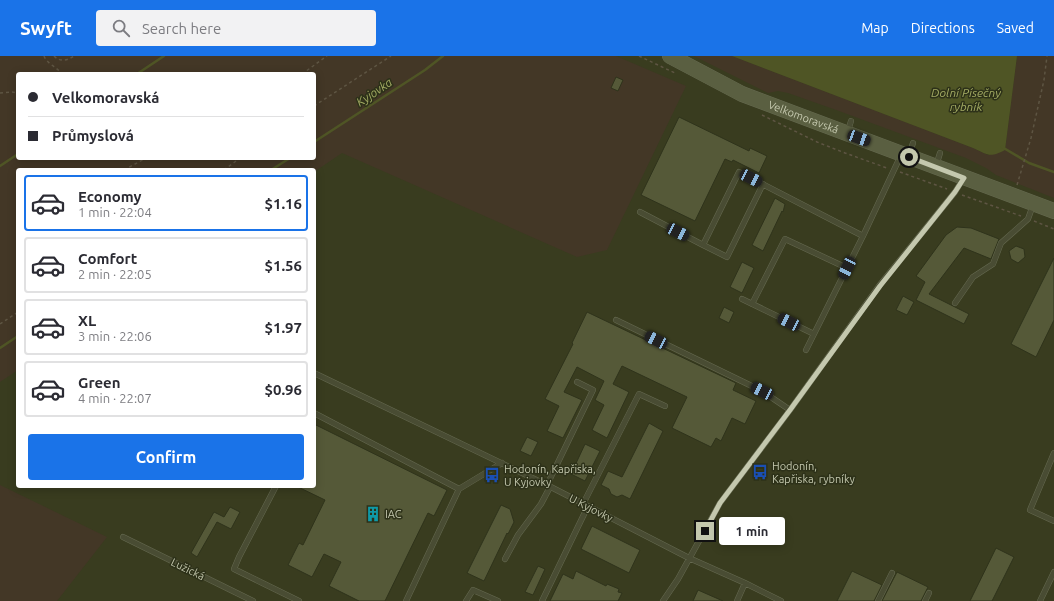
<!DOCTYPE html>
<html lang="en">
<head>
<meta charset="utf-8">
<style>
	:root { --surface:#fff; --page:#f2f2f3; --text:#2b2b33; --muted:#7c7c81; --line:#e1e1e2; --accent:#1a73e8 }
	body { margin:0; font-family:Ubuntu,sans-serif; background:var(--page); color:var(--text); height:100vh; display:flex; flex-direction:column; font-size:15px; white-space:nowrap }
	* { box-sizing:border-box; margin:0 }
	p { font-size:13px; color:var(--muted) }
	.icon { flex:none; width:22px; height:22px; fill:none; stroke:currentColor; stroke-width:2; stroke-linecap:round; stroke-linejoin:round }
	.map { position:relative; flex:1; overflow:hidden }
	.side { position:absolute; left:16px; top:112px; width:300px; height:320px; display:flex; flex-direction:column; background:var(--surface); border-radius:4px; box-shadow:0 2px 10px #0003 }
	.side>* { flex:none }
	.guide { position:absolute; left:16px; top:16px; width:300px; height:88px; border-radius:4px; box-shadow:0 2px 10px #0003; display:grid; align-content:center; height:88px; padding:0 12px; background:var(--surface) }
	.end { position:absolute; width:18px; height:18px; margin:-9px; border:5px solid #c4c8ae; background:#111; box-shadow:0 0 0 2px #111 }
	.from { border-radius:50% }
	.bubble { position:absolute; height:28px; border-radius:4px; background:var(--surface); box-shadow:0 2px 10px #0003; font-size:13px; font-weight:600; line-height:28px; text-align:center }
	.car { position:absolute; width:12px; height:24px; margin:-12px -6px; border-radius:5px; box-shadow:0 0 3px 1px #0007; background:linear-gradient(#222 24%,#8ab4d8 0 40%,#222 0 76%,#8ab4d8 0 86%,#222 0) }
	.guide b { display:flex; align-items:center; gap:14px; height:38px; font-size:15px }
	.guide b+b { border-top:1px solid var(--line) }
	.guide i { width:10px; height:10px; background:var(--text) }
	ul { padding:7px 0 0; list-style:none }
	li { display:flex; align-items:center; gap:12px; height:56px; margin:0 8px 6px; padding:0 4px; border:2px solid var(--line); border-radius:4px }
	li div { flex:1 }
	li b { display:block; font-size:15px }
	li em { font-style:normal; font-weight:600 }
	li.selected { border-color:var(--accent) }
	li>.icon { width:36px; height:36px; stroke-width:1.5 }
	.primary-button { display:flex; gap:8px; margin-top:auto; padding:8px 12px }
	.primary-button a { flex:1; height:46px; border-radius:4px; background:var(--accent); color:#fff; font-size:16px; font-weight:600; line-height:46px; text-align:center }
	header { display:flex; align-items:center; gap:24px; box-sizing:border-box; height:56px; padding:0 20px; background:var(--accent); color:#fff }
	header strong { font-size:19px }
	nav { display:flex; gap:22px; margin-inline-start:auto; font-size:14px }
	.search { width:280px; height:36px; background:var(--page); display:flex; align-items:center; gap:10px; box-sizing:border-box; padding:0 14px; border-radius:4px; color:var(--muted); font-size:15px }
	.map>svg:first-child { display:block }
</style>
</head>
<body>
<header>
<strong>Swyft</strong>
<div class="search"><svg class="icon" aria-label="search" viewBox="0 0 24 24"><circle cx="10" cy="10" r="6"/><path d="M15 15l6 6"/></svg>Search here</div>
<nav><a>Map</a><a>Directions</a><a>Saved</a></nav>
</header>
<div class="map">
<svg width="1054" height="545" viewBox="0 0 1054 545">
	<rect width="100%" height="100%" fill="#393c1f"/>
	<!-- green -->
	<path fill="#433726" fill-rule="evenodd" d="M0,0H616L686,30L607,194L577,201L342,97L314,116V114H18V314L0,326ZM18,18H314V102H18Z
		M694,0H732L973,92L988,99L1005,94L1017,0H1054V142L996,119L986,112L966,102L839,55L788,37L778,35L768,37Z
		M0,429L107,481L57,545H0Z"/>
	<!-- water -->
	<path fill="#4f5525" d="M732,0H1017L1005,94C989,102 989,99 973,92Z"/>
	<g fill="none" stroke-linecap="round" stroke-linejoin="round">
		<!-- stream -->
		<path stroke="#4f5525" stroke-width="2.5" d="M137,18L164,0
			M314,86L425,14L443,0
			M1002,91L1029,107L1054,116
			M0,110L18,98
			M271,114L290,102
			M0,292L18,280"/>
	</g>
	<!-- building -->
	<path fill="#555938" stroke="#2f331b" d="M616,21L623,24L618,35L611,32Z
		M679,61L749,95L750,92L767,100L759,117L733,104L732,106L725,103L695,165L641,139Z
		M775,142L785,148L783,156L782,155L763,195L752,189Z
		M957,171L971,172L999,183L991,203L964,192L929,238L969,258L964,268L916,244L925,226L916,220L946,179Z
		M1016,190L1024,193L1025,201L1018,207L1011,203L1009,195Z
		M1054,202V264L1036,301L1011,288Z
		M742,206L754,212L742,237L730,231Z
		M903,240L914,246L907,259L896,254Z
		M724,251L734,256L729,267L719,262Z
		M587,256L736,327L733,334L756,345L745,368L732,362L721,385L716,382L711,391L672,372L687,341L622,310L613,328L629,336L607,382L592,374L604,349L595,344L604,325L577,311L564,336L582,344L563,382L547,375L559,350L545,343L573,288L572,287Z
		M649,367L663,375L630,443L622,439L617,441L611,438L609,433L601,429L608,415L622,421Z
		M316,369L447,434L434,460L428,457L385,545H359L329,530L341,506L324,498L312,521L288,509L299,487L303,489L325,444L296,430H314V373Z
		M527,381L538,386L531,400L520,395Z
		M585,388L600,395L585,425L571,418Z
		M501,449L510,453L514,466L508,478L507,477L484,525L467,517Z
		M230,451L240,456L231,473L217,466L197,501L191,497L214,456L224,461Z
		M592,470L640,494L629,517L581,493Z
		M996,492L1014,501L992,545H970Z
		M538,510L545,513L533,539L525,536Z
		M576,515L606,530L607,528L619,533L618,536L622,537L618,545H550L563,518L573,523Z
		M852,515L882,529L874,545H837Z
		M897,516L928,531L921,545H882Z
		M698,534L723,545H693Z"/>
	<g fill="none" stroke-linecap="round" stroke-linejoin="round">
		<defs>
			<path id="lane" d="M848,75L851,65
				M909,99L913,87
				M936,110L940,97
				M640,156L703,189L739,116L863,180
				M703,189L727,201L763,128
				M742,243L814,278
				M955,247L973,221L993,208L1001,187L1028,163L1033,149
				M752,248L785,183L847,212
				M616,264L762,335L790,354
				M806,294L863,180L901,99
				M314,317L547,429L689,502L745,527L781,545
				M314,357L459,433
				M1054,397L1030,454L1054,465
				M547,429L593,334L577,326
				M276,430L239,501L234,513L299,545
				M583,448L639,338L665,350
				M123,481L253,545
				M505,503L518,479L541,448L550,431
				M406,545L459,433L502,407
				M466,545L473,534L498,545
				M542,545L588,450
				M663,545L678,523L720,447L790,354L879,230L955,136L963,123
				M737,545L745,527
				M878,545L892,517
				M925,545L929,537
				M1040,545L1054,516"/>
			<g id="secondary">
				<path id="s1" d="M670,0L742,38L1054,155"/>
			</g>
		</defs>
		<!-- lane casing -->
		<use href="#lane" stroke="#666a51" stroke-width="6"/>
		<!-- secondary casing -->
		<use href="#secondary" stroke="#666a51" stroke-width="16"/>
		<!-- path -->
		<path stroke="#5e5543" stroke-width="1.5" stroke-dasharray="3 3" stroke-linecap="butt" d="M44,0C47,8 57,11 62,18
			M54,0C60,6 67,5 74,0
			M639,0L677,18
			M302,18L327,0
			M0,37L12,36L18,37
			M314,50L391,0
			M762,59L817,86L845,97L887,112
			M124,114L146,102
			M224,114L240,102
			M900,116L947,133
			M1017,129L1031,82L1044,24L1047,0
			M962,139L1021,160
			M1034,165L1054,173
			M0,268L18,256"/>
		<!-- lane -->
		<use href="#lane" stroke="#494c33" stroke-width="5"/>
		<!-- secondary -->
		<use href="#secondary" stroke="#5a5f41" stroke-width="15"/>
	</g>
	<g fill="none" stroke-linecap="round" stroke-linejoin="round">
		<!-- route -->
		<path stroke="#c4c8ae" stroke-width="5" d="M705,475L720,447L790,354L880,230L955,136L964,122L909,101"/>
	</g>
	<!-- icons -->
	<defs>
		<symbol id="bus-bare" viewBox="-9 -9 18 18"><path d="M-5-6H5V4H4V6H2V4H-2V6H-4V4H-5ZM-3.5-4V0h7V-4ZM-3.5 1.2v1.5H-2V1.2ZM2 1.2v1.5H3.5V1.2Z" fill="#1a4fb4" stroke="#2d3119" stroke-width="2.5" paint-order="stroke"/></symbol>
		<symbol id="building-bare" viewBox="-9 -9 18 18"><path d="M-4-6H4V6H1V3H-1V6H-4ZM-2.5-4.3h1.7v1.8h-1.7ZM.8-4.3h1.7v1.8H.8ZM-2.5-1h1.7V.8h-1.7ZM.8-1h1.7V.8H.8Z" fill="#0f9aa8" stroke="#2d3119" stroke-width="2.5" paint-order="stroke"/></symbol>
	</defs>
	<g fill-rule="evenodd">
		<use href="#bus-bare" x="749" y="405" width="22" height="22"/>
		<use href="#bus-bare" x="481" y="408" width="22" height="22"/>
		<use href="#building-bare" x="362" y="447" width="22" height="22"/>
	</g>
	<g text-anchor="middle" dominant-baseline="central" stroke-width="3" stroke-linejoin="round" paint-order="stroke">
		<!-- street labels -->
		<g font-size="11" fill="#c4c8ae" stroke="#2d3119">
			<text stroke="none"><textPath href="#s1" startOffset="147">Velkomoravská</textPath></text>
			<text transform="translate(591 452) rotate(27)">U Kyjovky</text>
			<text transform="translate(188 513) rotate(26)">Lužická</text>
		</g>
		<!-- poi labels -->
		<g font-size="11" fill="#c4c8ae" stroke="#2d3119" text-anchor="start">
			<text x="772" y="410">Hodonín,<tspan x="772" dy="13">Kapřiska, rybníky</tspan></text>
			<text x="504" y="413">Hodonín, Kapřiska,<tspan x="504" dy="13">U Kyjovky</tspan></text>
			<text x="385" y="458">IAC</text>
		</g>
		<!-- water labels -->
		<g font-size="12" font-style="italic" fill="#a3ab63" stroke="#2d3119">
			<text transform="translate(374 36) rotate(-34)">Kyjovka</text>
			<text x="966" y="36">Dolní Písečný<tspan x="966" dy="14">rybník</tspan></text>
		</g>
	</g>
</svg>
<i class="end from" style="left:909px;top:101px"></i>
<i class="end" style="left:705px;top:475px"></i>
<div class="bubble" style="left:719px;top:461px;width:66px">1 min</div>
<i class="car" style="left:859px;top:82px;rotate:110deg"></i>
<i class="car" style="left:751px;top:122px;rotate:117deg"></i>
<i class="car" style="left:678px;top:176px;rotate:117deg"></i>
<i class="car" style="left:847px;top:212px;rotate:206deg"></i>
<i class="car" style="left:789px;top:266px;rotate:296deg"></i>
<i class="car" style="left:656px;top:284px;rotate:296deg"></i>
<i class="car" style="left:762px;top:335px;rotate:296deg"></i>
<div class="guide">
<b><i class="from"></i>Velkomoravská</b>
<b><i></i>Průmyslová</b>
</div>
<section class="side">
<ul>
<li class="selected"><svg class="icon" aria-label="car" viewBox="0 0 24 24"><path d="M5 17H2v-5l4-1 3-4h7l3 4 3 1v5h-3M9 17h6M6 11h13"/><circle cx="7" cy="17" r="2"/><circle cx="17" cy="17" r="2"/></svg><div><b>Economy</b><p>1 min · 22:04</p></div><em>$1.16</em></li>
<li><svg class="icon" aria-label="car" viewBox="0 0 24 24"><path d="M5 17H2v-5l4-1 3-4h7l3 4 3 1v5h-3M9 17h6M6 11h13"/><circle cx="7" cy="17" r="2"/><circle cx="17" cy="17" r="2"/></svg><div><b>Comfort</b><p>2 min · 22:05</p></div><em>$1.56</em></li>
<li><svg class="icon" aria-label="car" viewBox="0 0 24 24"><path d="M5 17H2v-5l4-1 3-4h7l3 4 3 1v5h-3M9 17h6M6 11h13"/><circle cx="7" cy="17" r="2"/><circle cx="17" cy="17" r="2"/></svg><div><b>XL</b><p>3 min · 22:06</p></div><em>$1.97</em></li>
<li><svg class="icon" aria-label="car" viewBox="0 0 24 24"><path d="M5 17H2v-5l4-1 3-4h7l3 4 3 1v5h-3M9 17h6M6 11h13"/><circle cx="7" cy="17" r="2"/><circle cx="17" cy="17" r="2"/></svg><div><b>Green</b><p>4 min · 22:07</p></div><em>$0.96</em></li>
</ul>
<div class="primary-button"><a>Confirm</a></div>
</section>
</div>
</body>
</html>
